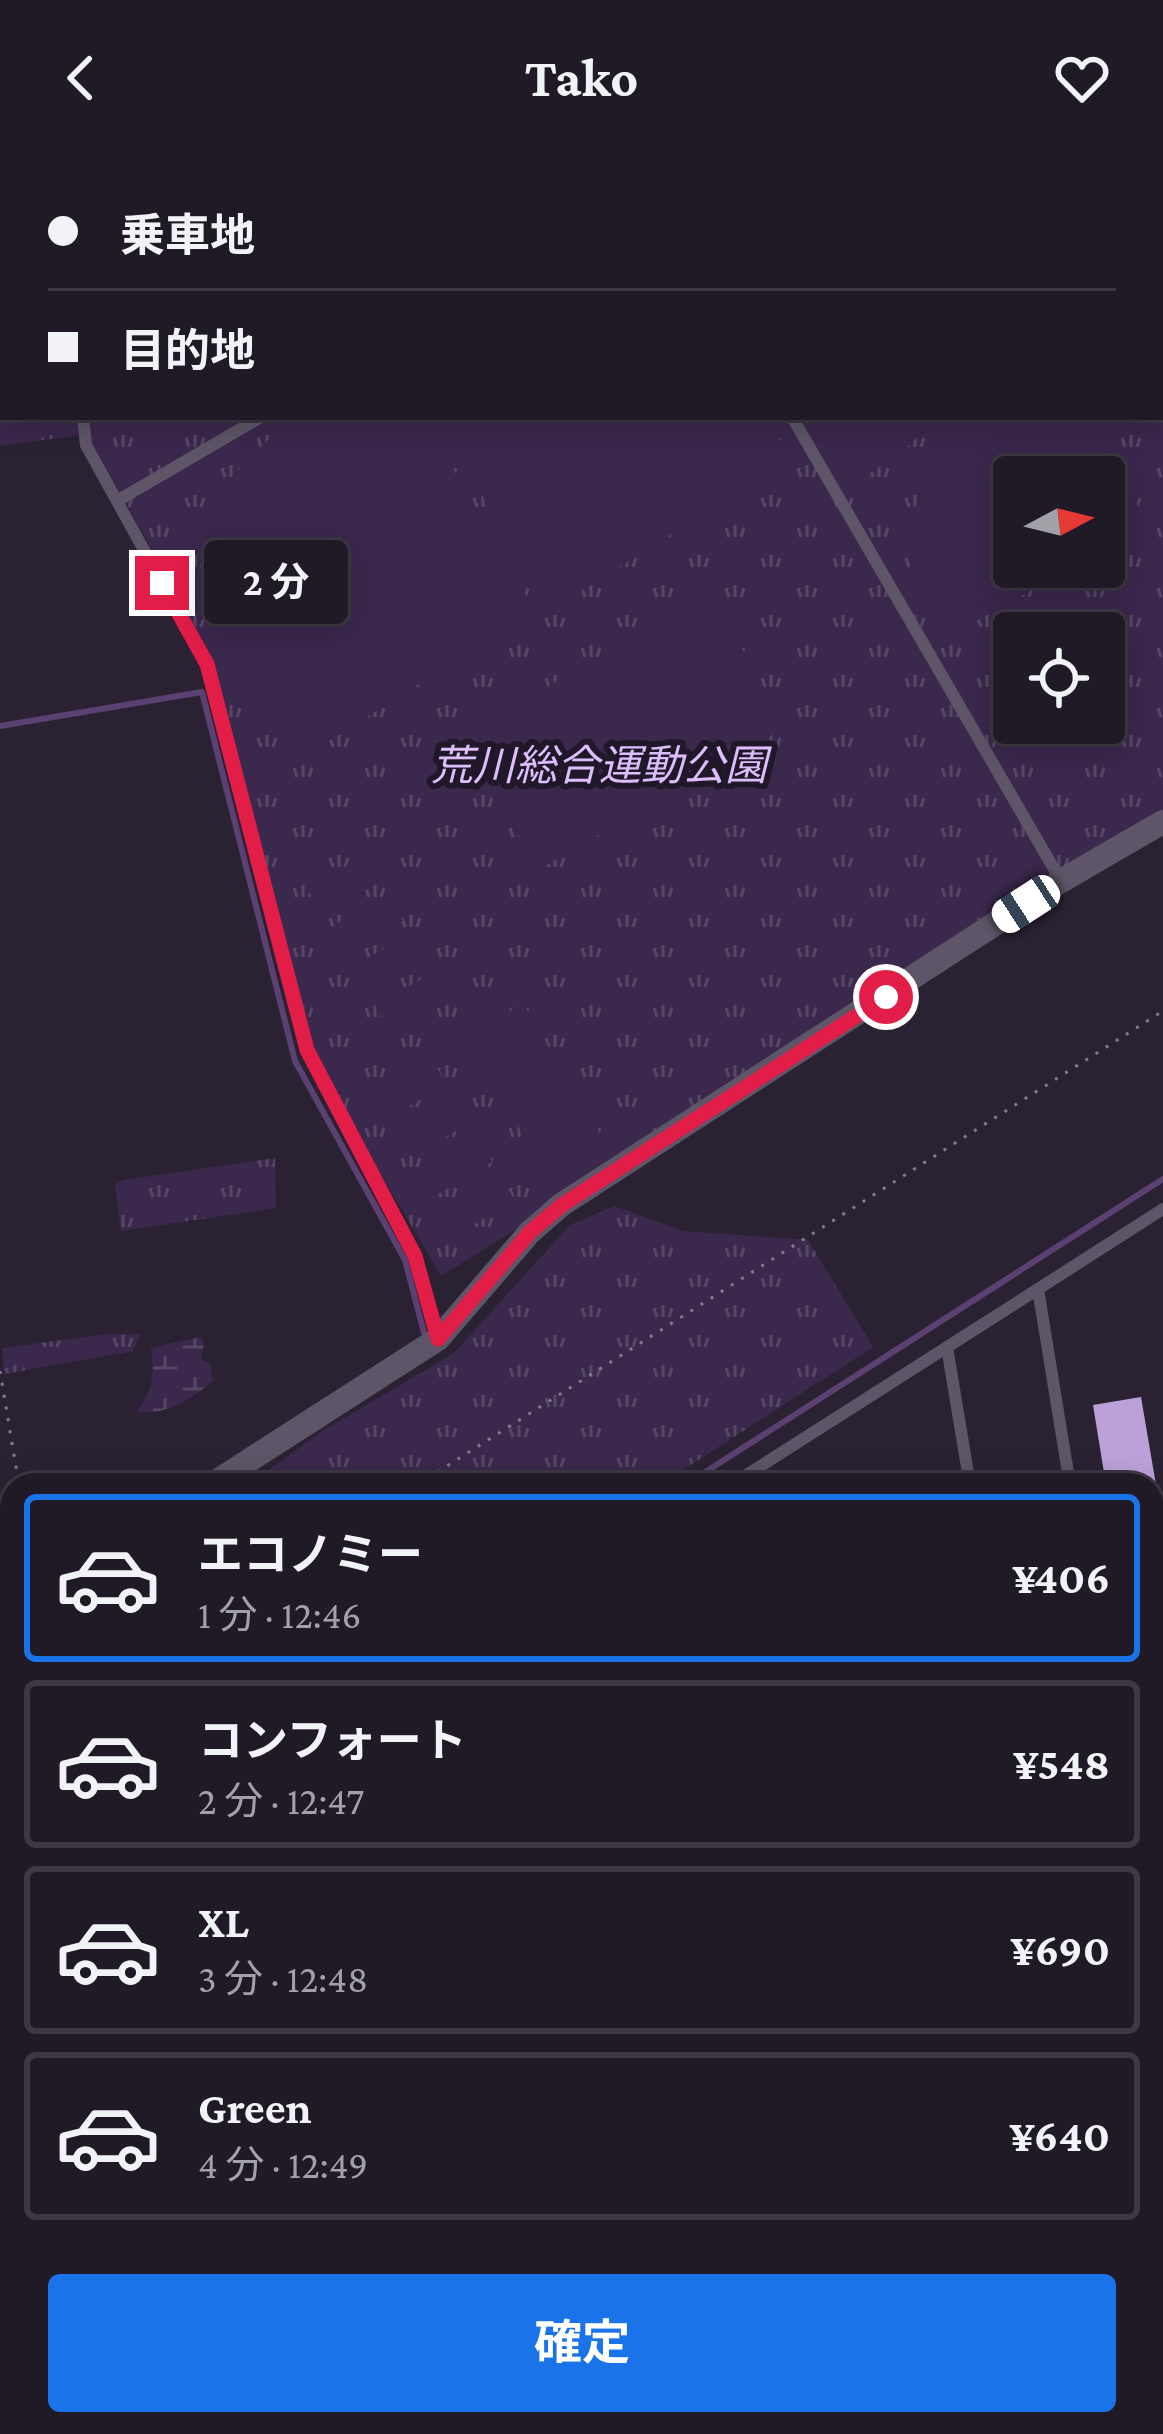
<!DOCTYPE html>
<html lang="ja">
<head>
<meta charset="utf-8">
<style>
	:root { --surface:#201a26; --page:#28232e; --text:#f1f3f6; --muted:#a2a1a7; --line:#3d3843; --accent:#1a73e8 }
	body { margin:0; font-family:"Crimson Pro","Noto Sans JP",serif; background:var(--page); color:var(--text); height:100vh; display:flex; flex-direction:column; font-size:45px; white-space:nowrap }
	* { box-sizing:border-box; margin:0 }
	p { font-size:39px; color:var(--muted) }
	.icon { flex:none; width:66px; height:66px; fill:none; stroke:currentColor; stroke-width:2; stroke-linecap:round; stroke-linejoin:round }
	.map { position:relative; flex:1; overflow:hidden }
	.side { position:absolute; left:0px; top:1317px; width:1164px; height:963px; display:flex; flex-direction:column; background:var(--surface); border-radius:36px 36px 0 0; box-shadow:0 6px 30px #0003,0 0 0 3px var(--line) }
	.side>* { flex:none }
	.top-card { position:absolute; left:0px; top:0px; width:1164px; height:264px; box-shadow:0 6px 30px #0003,0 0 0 3px var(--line); display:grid; align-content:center; height:264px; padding:0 48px; background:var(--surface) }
	.needle { width:78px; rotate:83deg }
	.controls { position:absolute; left:993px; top:300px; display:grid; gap:24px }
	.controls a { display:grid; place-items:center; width:132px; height:132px; border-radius:12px; background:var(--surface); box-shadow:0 6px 30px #0003,0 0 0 3px var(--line); font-size:60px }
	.end { position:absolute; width:54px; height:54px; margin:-27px; border:15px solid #e11d48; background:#fff; box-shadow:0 0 0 6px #fff }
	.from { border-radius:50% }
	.bubble { position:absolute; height:84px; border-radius:12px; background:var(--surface); box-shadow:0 6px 30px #0003,0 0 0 3px var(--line); font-size:39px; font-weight:700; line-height:84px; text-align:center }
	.car { position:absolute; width:36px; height:72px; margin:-36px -18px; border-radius:15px; box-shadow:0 0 9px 3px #0007; background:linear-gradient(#fff 24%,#345 0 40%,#fff 0 76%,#345 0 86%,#fff 0) }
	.top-card b { display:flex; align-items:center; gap:42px; height:114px; font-size:45px }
	.top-card b+b { border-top:3px solid var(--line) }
	.top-card i { width:30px; height:30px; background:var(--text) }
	ul { padding:21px 0 0; list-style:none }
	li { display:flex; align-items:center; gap:36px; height:168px; margin:0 24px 18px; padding:0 24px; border:6px solid var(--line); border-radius:12px }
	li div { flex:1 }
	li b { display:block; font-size:45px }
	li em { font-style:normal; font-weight:700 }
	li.on { border-color:var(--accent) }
	li>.icon { width:108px; height:108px; stroke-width:1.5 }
	.primary-button { display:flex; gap:24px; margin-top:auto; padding:24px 48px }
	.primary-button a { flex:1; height:138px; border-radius:12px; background:var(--accent); color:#fff; font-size:48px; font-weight:700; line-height:138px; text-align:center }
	header { display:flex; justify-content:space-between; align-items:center; height:156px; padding:0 48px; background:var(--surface); font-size:54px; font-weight:700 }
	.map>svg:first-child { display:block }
</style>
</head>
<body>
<header><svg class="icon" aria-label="back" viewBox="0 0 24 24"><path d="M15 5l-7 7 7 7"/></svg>Tako<svg class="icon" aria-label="heart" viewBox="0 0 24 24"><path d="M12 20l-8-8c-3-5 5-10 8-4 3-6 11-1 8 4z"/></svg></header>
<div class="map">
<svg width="1163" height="2278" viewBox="0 0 1163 2278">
	<defs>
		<pattern id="grass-tufts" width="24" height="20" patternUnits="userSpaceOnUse" patternTransform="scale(3)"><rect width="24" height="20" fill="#3b284d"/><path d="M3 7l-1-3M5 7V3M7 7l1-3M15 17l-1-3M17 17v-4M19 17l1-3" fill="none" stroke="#574767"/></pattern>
		<pattern id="wetland-marsh" width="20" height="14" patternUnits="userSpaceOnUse" patternTransform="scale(3)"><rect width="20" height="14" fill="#3b284d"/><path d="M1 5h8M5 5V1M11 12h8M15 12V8" fill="none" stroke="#574767"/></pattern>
	</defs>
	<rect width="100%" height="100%" fill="#2a2232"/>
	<!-- grass -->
	<path fill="url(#grass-tufts)" fill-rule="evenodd" d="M0,0H1163V670L441,1120L344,956L305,874L213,502L87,278L0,290ZM3,3H1161V261H3ZM1014,321H1104V411H1014ZM1014,477H1104V567H1014Z
		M275,1002L276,1052L121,1075L115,1029L123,1024Z
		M614,1050L683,1075L808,1084L873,1191L660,1329H248L324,1274L454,1197L570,1069Z
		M108,1178H140L133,1195L4,1218L2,1192Z
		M12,1455V1701L0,1708V1461Z"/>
	<!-- wetland -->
	<path fill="url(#wetland-marsh)" d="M201,1181L204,1187L201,1204L210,1207L213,1225C193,1242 165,1261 137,1255C154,1233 154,1219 151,1192Z"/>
	<!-- pitch -->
	<path fill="#3b284d" d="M291,261H423L535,455L314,594L289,570L257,548L225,514L205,453L207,387L234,318Z
		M462,261H767L791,303L570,442L545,418L513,396L461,301Z
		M817,261H934L910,289L855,328Z
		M952,261H1088L1149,369L1104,394V321H1014V411H1074L945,482C936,463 922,443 915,423C901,379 926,298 952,261Z
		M711,437L786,571L538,714L461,580Z
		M365,699L380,726L323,759L307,733Z
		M387,738L403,765L345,799L330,772Z
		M410,777L426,804L368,837L353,811Z
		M433,816L448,842L391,876L375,850Z
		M523,847L539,874L482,907L466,881Z
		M546,886L561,913L504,947L489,920Z
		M431,902L447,928L389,962L374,935Z
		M569,925L585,951L527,985L511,959Z
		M454,940L469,967L412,1001L396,974Z
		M592,964L607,990L550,1024L534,998Z
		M477,979L492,1006L435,1040L419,1013Z
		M499,1018L515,1044L457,1078L441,1052Z"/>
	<!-- water -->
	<path fill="#5a4172" d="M587,2268H729L730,2278H588Z
		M779,2268H895L897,2276L780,2278Z"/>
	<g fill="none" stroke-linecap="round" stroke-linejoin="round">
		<!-- stream -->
		<path stroke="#5a4172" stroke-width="6" d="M0,570L202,536L295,905L405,1104L424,1177
			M685,1329L1163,1023"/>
	</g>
	<!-- building -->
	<path fill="#bca1d8" d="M1141,1241L1156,1329H1106L1093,1249Z"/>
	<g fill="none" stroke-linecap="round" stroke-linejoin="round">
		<!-- path -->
		<path stroke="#827b89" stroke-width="3" stroke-dasharray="3 9" stroke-linecap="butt" d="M0,1215L19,1329
			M417,1329L1163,855
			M0,1581L12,1574"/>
		<!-- service -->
		<path stroke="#5e5668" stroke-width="12" d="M47,0V3
			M333,0L335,3
			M640,0L642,3
			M217,3L222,0
			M83,261L86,289L207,508L307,894L415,1100L438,1182
			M792,261L1061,725
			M117,345L261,261
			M947,1191L970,1329
			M731,1329L1038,1133
			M1070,1329L1038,1133L1163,1053
			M1152,1562L1163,1560
			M1152,1627L1163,1701
			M1152,1772L1163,1770
			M1152,1918L1163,1917
			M219,2268L220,2278
			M477,2268L478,2278
			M1008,2268L1009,2278"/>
		<!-- minor -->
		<path stroke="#5e5668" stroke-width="24" d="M211,1329L438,1183L530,1076L561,1049L1061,725L1163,666
			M0,1437L12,1431
			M0,1465L12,1462
			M0,1726L12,1719
			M0,1964L12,1963
			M0,2038L12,2036
			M0,2206L12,2204
			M61,2268L63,2278
			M147,2268L148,2278"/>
		<!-- tertiary -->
		<path stroke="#5e5668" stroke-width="27" d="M176,2268L178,2278"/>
	</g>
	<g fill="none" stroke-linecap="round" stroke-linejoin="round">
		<!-- route -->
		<path stroke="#e11d48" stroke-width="15" d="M162,427L207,508L307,894L415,1100L438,1183L530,1076L562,1049L886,841"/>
	</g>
	<g text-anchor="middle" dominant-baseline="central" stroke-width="12" stroke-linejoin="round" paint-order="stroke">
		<!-- park labels -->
		<g font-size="42" font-style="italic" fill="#dcbefc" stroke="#201828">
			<text x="599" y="609">荒川総合運動公園</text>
		</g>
	</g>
</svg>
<div class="controls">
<a><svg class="needle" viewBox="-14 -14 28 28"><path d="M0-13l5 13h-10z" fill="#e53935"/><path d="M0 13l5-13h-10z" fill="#a2a1a7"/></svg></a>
<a><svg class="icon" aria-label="locate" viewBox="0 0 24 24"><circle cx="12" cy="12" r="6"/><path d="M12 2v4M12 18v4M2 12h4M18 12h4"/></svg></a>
</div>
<i class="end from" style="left:886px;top:841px"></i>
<i class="end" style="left:162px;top:427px"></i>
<div class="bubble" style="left:204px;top:384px;width:144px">2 分</div>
<i class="car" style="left:1026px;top:748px;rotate:237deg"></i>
<div class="top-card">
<b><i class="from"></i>乗車地</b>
<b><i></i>目的地</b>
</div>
<section class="side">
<ul>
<li class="on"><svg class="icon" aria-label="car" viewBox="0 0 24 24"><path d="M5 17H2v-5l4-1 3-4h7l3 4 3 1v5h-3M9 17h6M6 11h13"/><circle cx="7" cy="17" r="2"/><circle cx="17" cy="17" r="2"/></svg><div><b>エコノミー</b><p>1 分 · 12:46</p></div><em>¥406</em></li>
<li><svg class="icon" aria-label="car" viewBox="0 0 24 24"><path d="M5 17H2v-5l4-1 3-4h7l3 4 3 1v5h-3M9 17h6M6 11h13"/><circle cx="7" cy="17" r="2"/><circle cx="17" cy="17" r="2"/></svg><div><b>コンフォート</b><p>2 分 · 12:47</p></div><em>¥548</em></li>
<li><svg class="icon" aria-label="car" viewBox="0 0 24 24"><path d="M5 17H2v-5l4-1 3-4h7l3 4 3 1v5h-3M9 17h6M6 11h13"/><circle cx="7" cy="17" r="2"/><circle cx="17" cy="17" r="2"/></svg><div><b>XL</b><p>3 分 · 12:48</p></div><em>¥690</em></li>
<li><svg class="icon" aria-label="car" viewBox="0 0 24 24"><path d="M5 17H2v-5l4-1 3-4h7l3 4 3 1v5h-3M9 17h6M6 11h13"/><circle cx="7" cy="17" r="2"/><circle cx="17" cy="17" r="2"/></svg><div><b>Green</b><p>4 分 · 12:49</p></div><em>¥640</em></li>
</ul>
<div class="primary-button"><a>確定</a></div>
</section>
</div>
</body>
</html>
